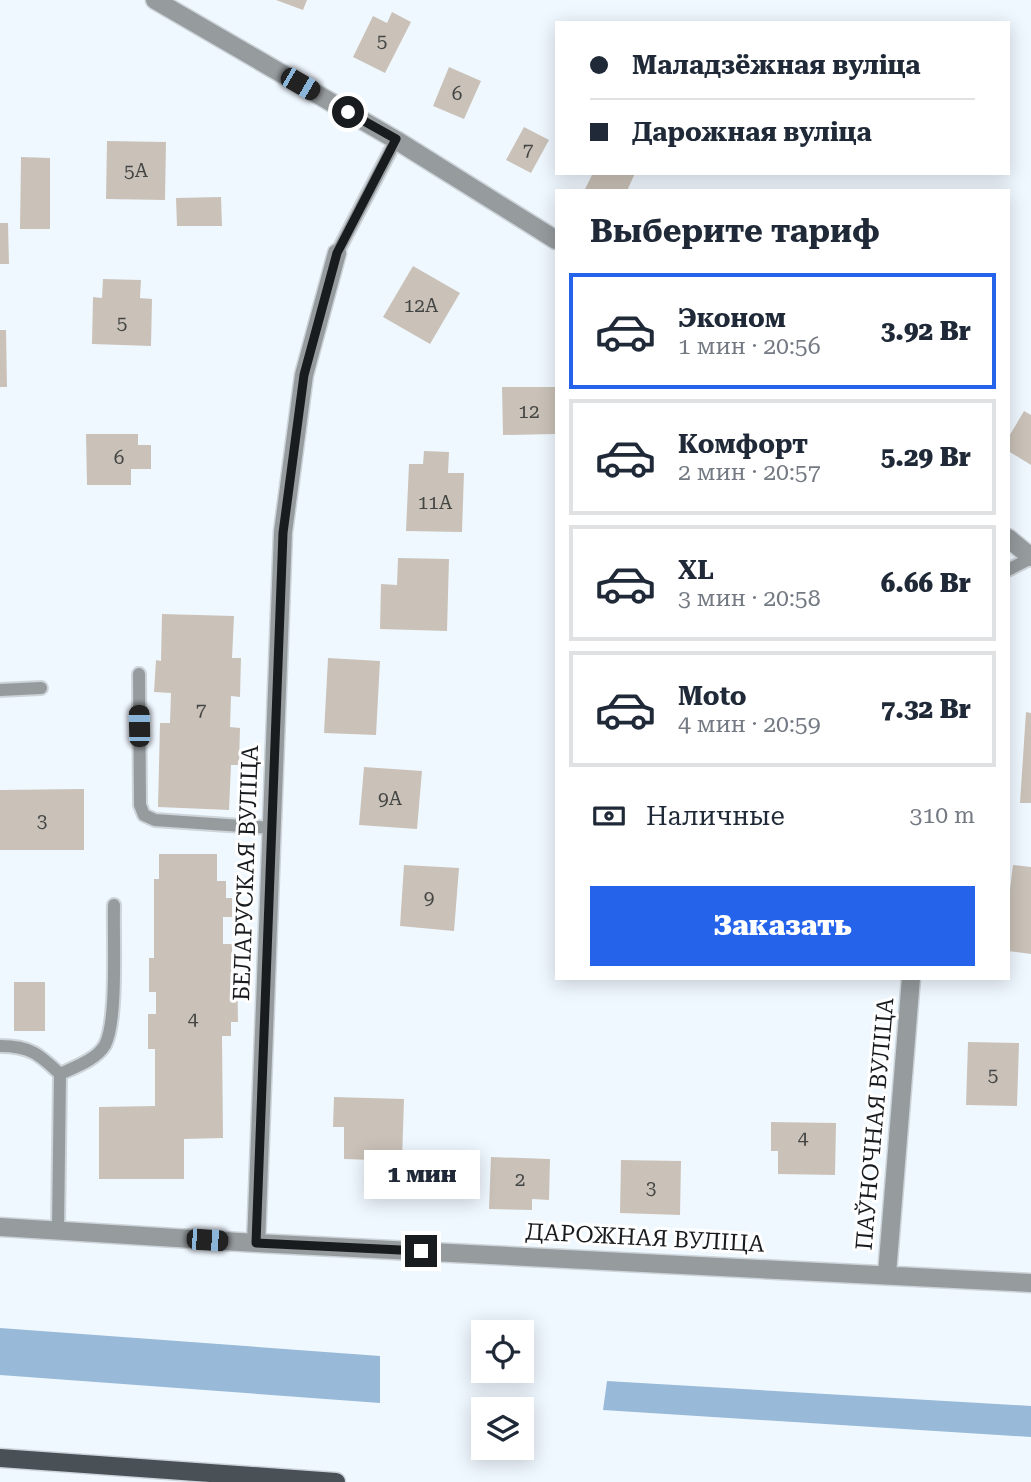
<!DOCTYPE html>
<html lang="ru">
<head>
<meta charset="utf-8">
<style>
	:root { --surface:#fff; --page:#f6f6f7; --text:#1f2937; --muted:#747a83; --line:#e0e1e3; --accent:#2563eb }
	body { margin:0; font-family:"Roboto Serif",serif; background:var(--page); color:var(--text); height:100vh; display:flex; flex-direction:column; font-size:26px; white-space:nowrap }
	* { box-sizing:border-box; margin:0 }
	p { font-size:23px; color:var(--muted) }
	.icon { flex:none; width:38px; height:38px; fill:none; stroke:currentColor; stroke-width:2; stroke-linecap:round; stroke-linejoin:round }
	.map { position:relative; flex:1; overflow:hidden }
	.sheet { position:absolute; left:555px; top:189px; width:455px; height:791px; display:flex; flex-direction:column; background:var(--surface); border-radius:0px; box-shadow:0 4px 18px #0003 }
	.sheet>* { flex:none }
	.hud { position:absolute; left:555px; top:21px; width:455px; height:154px; border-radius:0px; box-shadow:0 4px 18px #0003; display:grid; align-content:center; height:154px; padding:0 35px; background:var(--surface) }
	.tools { position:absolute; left:471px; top:1320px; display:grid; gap:14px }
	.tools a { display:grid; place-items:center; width:63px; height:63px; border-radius:0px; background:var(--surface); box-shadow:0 4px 18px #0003; font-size:35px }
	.end { position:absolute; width:32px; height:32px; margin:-16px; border:9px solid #181c1f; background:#fff; box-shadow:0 0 0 4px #fff }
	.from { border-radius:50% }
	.bubble { position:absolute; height:49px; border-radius:0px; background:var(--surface); box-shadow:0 4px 18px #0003; font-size:23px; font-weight:800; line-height:49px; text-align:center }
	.car { position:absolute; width:21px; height:42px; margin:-21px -10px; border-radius:9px; box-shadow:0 0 5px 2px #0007; background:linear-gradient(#222 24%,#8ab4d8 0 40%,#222 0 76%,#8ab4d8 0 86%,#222 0) }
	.hud b { display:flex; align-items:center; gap:24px; height:66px; font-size:26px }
	.hud b+b { border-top:2px solid var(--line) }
	.hud i { width:18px; height:18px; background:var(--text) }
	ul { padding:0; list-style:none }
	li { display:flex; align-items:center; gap:21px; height:116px; margin:0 14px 10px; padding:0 21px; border:4px solid var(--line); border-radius:0px }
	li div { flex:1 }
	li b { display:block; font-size:26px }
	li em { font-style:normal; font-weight:800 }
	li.selected { border-color:var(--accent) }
	li>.icon { width:63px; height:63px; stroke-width:1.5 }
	h2 { padding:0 35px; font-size:32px; line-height:84px }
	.pay { display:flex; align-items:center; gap:18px; height:77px; padding:0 35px; font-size:26px }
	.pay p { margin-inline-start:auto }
	.cta { display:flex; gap:14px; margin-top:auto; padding:14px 35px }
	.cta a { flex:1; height:80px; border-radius:0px; background:var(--accent); color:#fff; font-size:28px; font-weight:800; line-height:80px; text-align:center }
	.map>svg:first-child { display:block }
</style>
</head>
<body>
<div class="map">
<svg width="1031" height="1482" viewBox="0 0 1031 1482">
	<rect width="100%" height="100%" fill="#f0f8ff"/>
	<!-- forest -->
	<path fill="#98bad8" d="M0,1328L380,1356V1403L0,1375Z
		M607,1381L1031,1406V1437L603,1410Z"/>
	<!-- building -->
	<path fill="#cac2b8" d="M276,0H307L303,10Z
		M392,12L411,22L385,73L353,57L373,16L387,23Z
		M449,67L481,81L464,119L433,106Z
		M524,127L549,140L531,173L506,160Z
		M107,141L166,142L165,200L106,199Z
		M21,157L50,158V229H20Z
		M593,173H635L627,191H584Z
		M221,197L222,226H177L176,198Z
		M0,223H8L9,264H0Z
		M413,266L460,293L430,344L383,317Z
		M103,279L141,280L140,298L152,299L151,346L92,344L93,297L102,298Z
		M0,330H6L7,387H0Z
		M502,387H556V434L503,435Z
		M1024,411L1031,415V465L1008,451V438Z
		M86,434H138V445H151V469H131V485H87Z
		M424,451L449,452L448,473H464L462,532L406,531L409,464H423Z
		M398,558L449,559L447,631L380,629L381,584L397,585Z
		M162,614L234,616L232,658H241L240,697L231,696L230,727L240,728L239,765H231L229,810L158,807L160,723H170L171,693L154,692L156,660L161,661Z
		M328,658L380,661L376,735L324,733Z
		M1026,712L1031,713V803H1020Z
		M364,767L422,771L417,829L359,825Z
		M84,789V850H0V790Z
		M159,854H217V881H226V898H232V917H223V944H232V963H237L238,1022H231V1036H222L223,1138L184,1139V1179H99V1107L155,1106V1049H148V1014H156V992H149V958H154V879H159Z
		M404,865L459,868L454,931L400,926Z
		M1013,865L1031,867V954L1008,951V906Z
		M14,982H45V1031H14Z
		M968,1042L1019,1043L1017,1106L966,1105Z
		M334,1097L404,1099L402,1161L344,1159V1127H333Z
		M771,1122L836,1123L835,1175L778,1174V1151H771Z
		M491,1157L550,1159L549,1200L532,1199V1210L489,1209Z
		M621,1160L681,1161L680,1215L620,1213Z"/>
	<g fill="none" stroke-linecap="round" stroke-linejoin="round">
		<defs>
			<path id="lane" d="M337,253L396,140
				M1008,570L1031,558
				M139,674L140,805L144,815L155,820L272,828
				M0,690L41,688
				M0,1046C30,1046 39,1054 60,1074L58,1230
				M60,1074C75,1067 96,1060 105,1045C118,1020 113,936 114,905"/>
			<path id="street" d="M155,0L396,140L556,240
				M1008,538L1031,557
				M0,1227L256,1243L283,532L304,375L337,253
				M256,1243L1031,1283
				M887,1274L911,978"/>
			<path id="primary" d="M0,1458L336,1482"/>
		</defs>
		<!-- lane casing -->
		<use href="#lane" stroke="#cdd5db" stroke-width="16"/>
		<!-- street casing -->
		<use href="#street" stroke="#cdd5db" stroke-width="21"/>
		<!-- primary casing -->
		<use href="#primary" stroke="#cdd5db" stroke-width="21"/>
		<!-- lane -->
		<use href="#lane" stroke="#969b9e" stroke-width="12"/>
		<!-- street -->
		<use href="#street" stroke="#969b9e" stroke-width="18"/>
		<!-- primary -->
		<use href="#primary" stroke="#495157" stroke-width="18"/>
	</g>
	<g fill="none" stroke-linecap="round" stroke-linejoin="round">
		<!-- route -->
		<path stroke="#181c1f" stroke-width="9" d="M348,112L396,139L337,253L304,375L283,533L256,1243L421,1251"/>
	</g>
	<g text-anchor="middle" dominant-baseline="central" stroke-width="6" stroke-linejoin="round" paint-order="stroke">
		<!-- number labels -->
		<g font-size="19" fill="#444645">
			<text x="382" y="40">5</text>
			<text x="457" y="93">6</text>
			<text x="528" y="150">7</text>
			<text x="136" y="170">5А</text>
			<text x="421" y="305">12А</text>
			<text x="122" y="322">5</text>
			<text x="529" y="411">12</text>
			<text x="119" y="457">6</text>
			<text x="435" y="502">11А</text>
			<text x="201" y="710">7</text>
			<text x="390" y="798">9А</text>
			<text x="42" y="820">3</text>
			<text x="429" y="897">9</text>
			<text x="193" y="1018">4</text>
			<text x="993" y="1074">5</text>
			<text x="803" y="1137">4</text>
			<text x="520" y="1179">2</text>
			<text x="651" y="1187">3</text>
		</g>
		<!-- street labels -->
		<g font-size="23" fill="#181c1f" stroke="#fff">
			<text transform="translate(246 873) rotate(-88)">БЕЛАРУСКАЯ ВУЛІЦА</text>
			<text transform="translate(875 1124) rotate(-85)">ПАЎНОЧНАЯ ВУЛІЦА</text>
			<text transform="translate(645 1238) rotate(3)">ДАРОЖНАЯ ВУЛІЦА</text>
		</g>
	</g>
</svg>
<div class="tools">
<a><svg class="icon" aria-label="locate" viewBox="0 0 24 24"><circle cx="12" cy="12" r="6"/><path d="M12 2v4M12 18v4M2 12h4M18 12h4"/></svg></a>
<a><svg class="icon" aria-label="layers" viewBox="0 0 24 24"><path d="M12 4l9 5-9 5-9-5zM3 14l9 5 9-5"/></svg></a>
</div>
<i class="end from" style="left:348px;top:112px"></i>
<i class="end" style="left:421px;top:1251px"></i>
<div class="bubble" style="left:364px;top:1150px;width:116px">1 мин</div>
<i class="car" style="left:300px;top:84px;rotate:120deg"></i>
<i class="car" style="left:139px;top:726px;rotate:359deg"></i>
<i class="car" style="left:207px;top:1240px;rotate:94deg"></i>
<div class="hud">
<b><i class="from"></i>Маладзёжная вуліца</b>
<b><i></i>Дарожная вуліца</b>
</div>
<section class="sheet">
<h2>Выберите тариф</h2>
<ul>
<li class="selected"><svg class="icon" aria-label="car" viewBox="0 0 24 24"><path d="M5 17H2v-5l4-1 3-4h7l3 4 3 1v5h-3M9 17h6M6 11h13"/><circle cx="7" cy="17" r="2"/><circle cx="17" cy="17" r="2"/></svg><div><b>Эконом</b><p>1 мин · 20:56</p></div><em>3.92 Br</em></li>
<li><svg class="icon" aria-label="car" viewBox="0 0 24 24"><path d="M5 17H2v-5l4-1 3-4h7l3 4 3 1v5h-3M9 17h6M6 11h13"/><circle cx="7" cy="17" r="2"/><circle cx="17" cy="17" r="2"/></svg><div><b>Комфорт</b><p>2 мин · 20:57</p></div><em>5.29 Br</em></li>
<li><svg class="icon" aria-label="car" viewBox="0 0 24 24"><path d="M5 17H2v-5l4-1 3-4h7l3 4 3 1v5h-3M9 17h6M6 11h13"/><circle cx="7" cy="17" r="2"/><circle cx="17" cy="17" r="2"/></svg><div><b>XL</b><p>3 мин · 20:58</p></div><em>6.66 Br</em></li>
<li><svg class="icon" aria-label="car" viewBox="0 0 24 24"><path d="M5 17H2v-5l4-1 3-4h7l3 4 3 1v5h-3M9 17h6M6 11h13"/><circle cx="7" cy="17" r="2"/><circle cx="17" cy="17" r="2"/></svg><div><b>Moto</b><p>4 мин · 20:59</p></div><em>7.32 Br</em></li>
</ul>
<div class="pay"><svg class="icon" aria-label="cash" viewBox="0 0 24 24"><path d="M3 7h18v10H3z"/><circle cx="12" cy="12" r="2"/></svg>Наличные<p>310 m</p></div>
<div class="cta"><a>Заказать</a></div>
</section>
</div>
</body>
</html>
